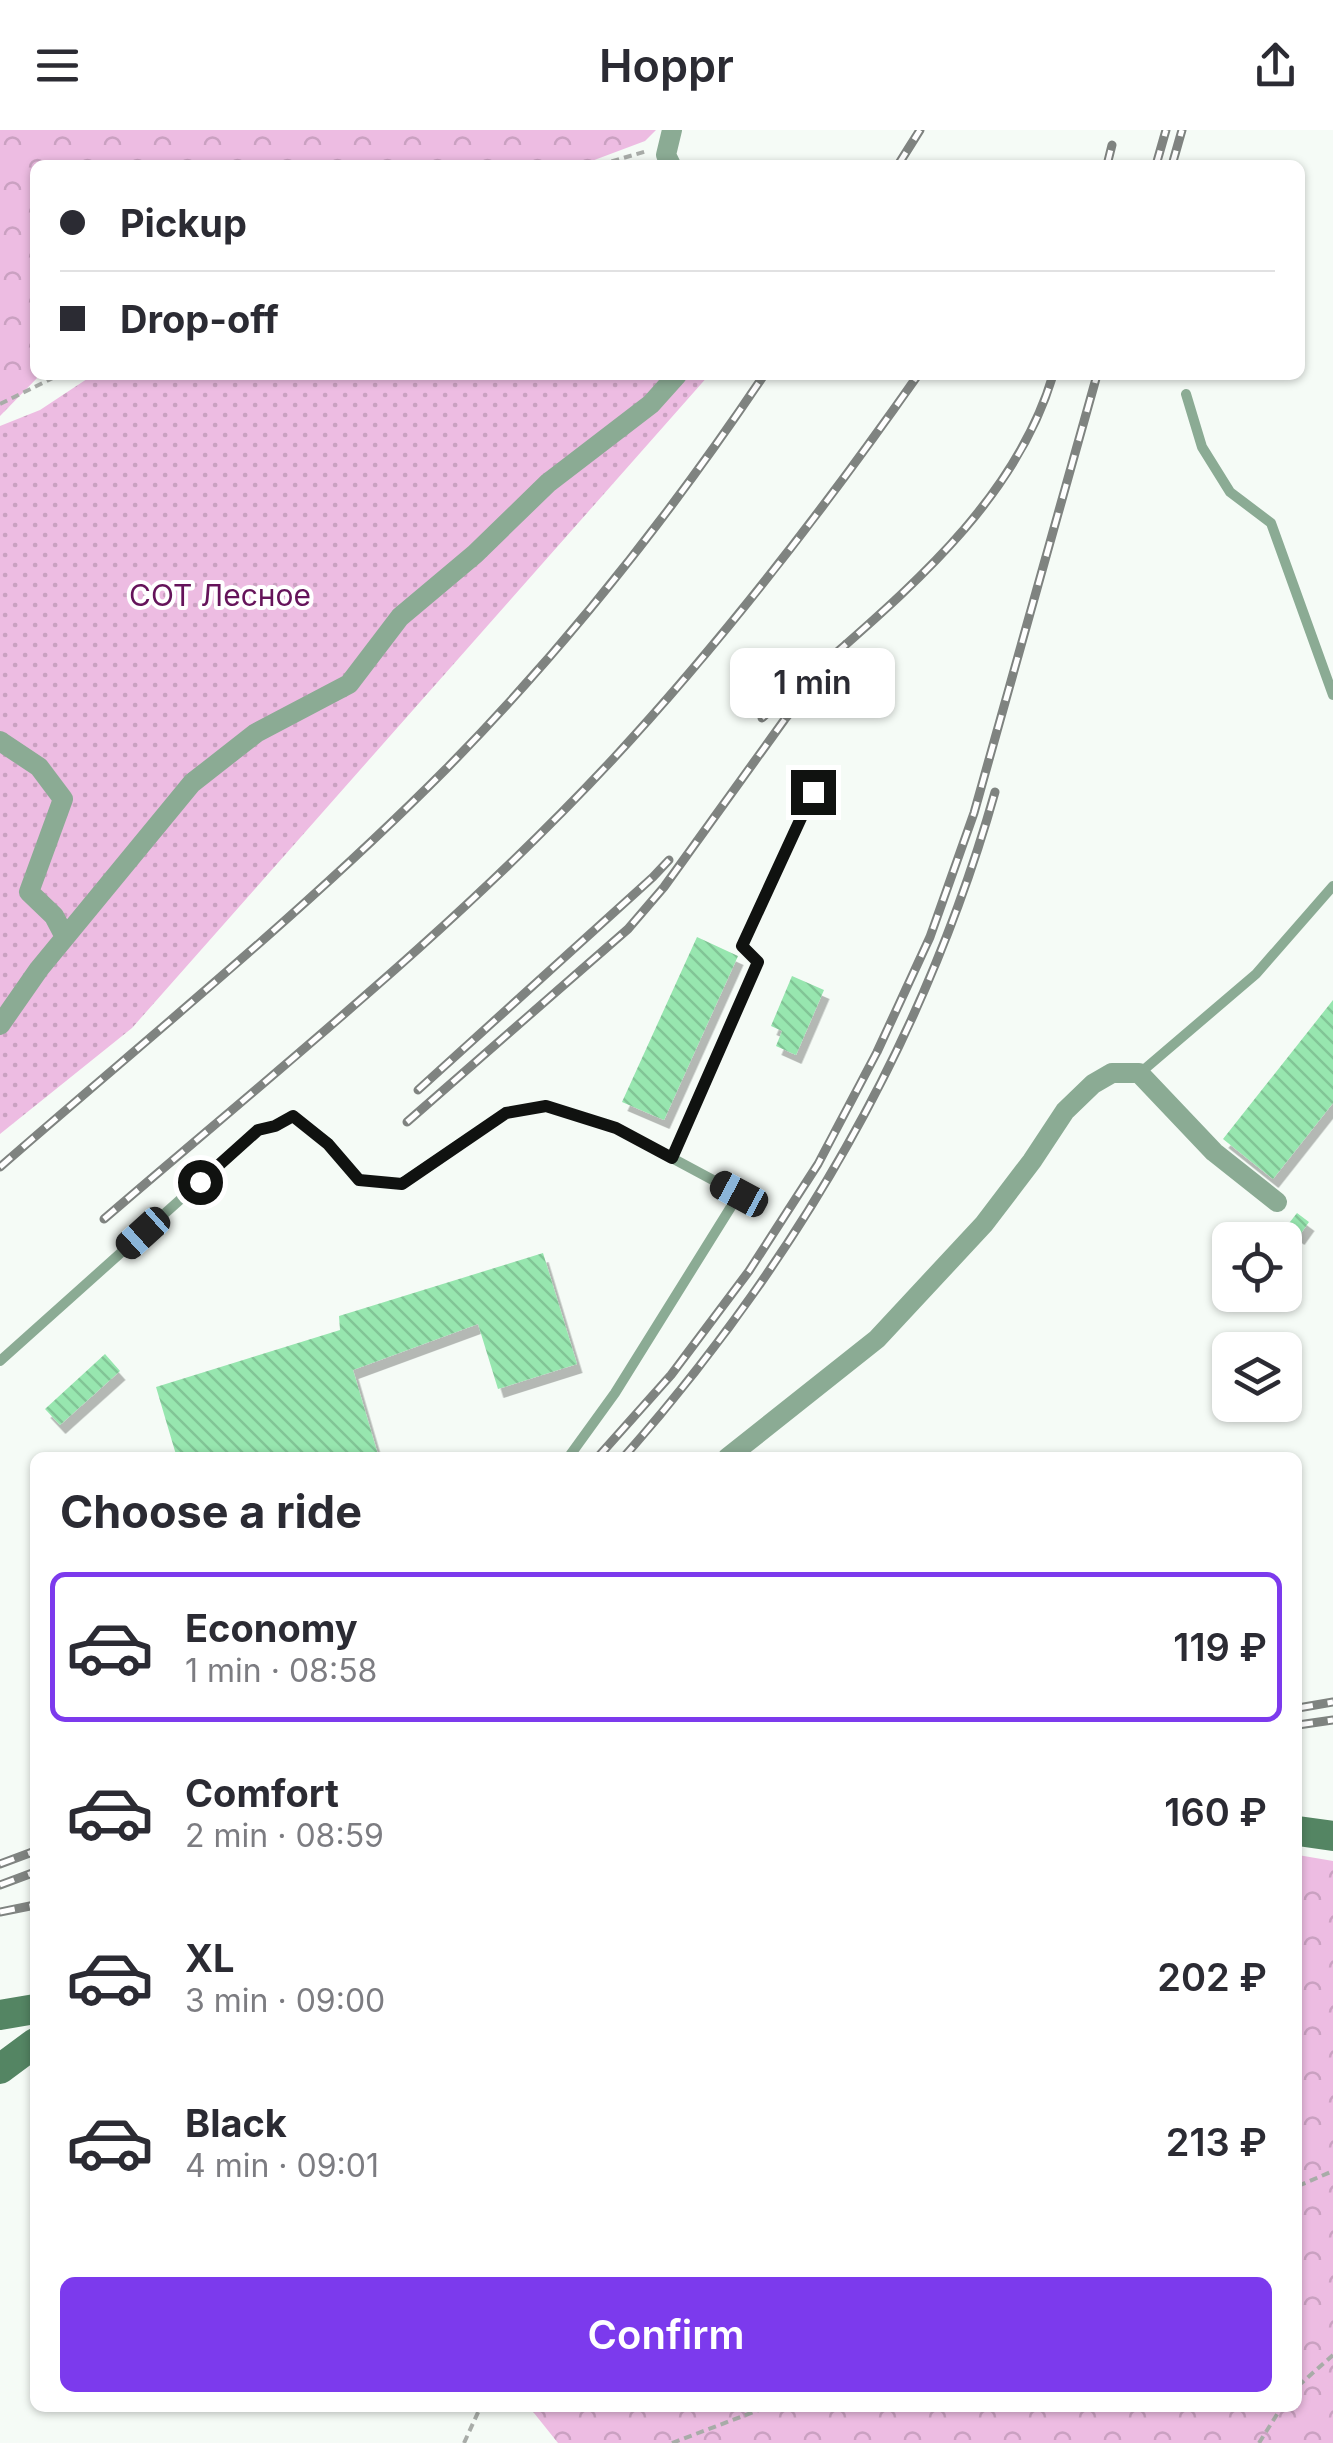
<!DOCTYPE html>
<html lang="en">
<head>
<meta charset="utf-8">
<style>
	:root { --surface:#fff; --page:#f7f7f7; --text:#2b2b33; --muted:#7c7c81; --line:#e1e1e2; --accent:#7c3aed }
	body { margin:0; font-family:Inter,sans-serif; background:var(--page); color:var(--text); height:100vh; display:flex; flex-direction:column; font-size:38px; white-space:nowrap }
	* { box-sizing:border-box; margin:0 }
	p { font-size:32px; color:var(--muted) }
	.icon { flex:none; width:55px; height:55px; fill:none; stroke:currentColor; stroke-width:2; stroke-linecap:round; stroke-linejoin:round }
	.map { position:relative; flex:1; overflow:hidden }
	.panel { position:absolute; left:30px; top:1322px; width:1272px; height:960px; display:flex; flex-direction:column; background:var(--surface); border-radius:15px; box-shadow:0 2px 8px #0004 }
	.panel>* { flex:none }
	.banner { position:absolute; left:30px; top:30px; width:1275px; height:220px; border-radius:15px; box-shadow:0 2px 8px #0004; display:grid; align-content:center; height:220px; padding:0 30px; background:var(--surface) }
	.controls { position:absolute; left:1212px; top:1092px; display:grid; gap:20px }
	.controls a { display:grid; place-items:center; width:90px; height:90px; border-radius:15px; background:var(--surface); box-shadow:0 2px 8px #0004; font-size:50px }
	.end { position:absolute; width:45px; height:45px; margin:-22px; border:12px solid #101210; background:#fff; box-shadow:0 0 0 5px #fff }
	.from { border-radius:50% }
	.bubble { position:absolute; height:70px; border-radius:15px; background:var(--surface); box-shadow:0 2px 8px #0004; font-size:32px; font-weight:600; line-height:70px; text-align:center }
	.car { position:absolute; width:30px; height:60px; margin:-30px -15px; border-radius:12px; box-shadow:0 0 8px 2px #0007; background:linear-gradient(#222 24%,#8ab4d8 0 40%,#222 0 76%,#8ab4d8 0 86%,#222 0) }
	.banner b { display:flex; align-items:center; gap:35px; height:95px; font-size:38px }
	.banner b+b { border-top:2px solid var(--line) }
	.banner i { width:25px; height:25px; background:var(--text) }
	ul { padding:0; list-style:none }
	li { display:flex; align-items:center; gap:30px; height:150px; margin:0 20px 15px; padding:0 10px; border:5px solid transparent; border-radius:15px }
	li div { flex:1 }
	li b { display:block; font-size:38px }
	li em { font-style:normal; font-weight:600 }
	li.active { border-color:var(--accent) }
	li>.icon { width:90px; height:90px; stroke-width:1.5 }
	h2 { padding:0 30px; font-size:45px; line-height:120px }
	.primary-button { display:flex; gap:20px; margin-top:auto; padding:20px 30px }
	.primary-button a { flex:1; height:115px; border-radius:15px; background:var(--accent); color:#fff; font-size:40px; font-weight:600; line-height:115px; text-align:center }
	header { display:flex; justify-content:space-between; align-items:center; height:130px; padding:0 30px; background:var(--surface); font-size:45px; font-weight:600 }
	.map>svg:first-child { display:block }
</style>
</head>
<body>
<header><svg class="icon" aria-label="menu" viewBox="0 0 24 24"><path d="M4 6h16M4 12h16M4 18h16"/></svg>Hoppr<svg class="icon" aria-label="share" viewBox="0 0 24 24"><path d="M12 15V3M7 8l5-5 5 5M5 13v7h14v-7"/></svg></header>
<div class="map">
<svg width="1333" height="2313" viewBox="0 0 1333 2313">
	<defs>
		<pattern id="forest-crowns" width="20" height="18" patternUnits="userSpaceOnUse" patternTransform="scale(2.5)"><rect width="20" height="18" fill="#edbce2"/><path d="M2 6a3 3 0 1 1 6 0M12 15a3 3 0 1 1 6 0" fill="none" stroke="#caa1c1"/></pattern>
		<pattern id="garden-dots" width="8" height="8" patternUnits="userSpaceOnUse" patternTransform="scale(2.5)"><rect width="8" height="8" fill="#edbce2"/><path d="M2 2h.1M6 6h.1" fill="none" stroke="#caa1c1" stroke-width="1.8" stroke-linecap="round"/></pattern>
		<pattern id="building-back-hatch" width="6" height="6" patternUnits="userSpaceOnUse" patternTransform="scale(2.5)"><rect width="6" height="6" fill="#97e6af"/><path d="M-1 5l2 2M0 0l6 6M5-1l2 2" fill="none" stroke="#81c496"/></pattern>
		<filter id="shadow"><feDropShadow dx="5.5" dy="9" stdDeviation="0" flood-color="#0004"/></filter>
	</defs>
	<rect width="100%" height="100%" fill="#f5fbf6"/>
	<!-- forest -->
	<path fill="url(#forest-crowns)" d="M0,0H656L645,11L581,35H35V245H40L0,286Z
		M1298,1725L1333,1731V2313H558L530,2278H1298Z"/>
	<!-- garden -->
	<path fill="url(#garden-dots)" d="M93,245H709L132,898L0,1004V296L40,280Z"/>
	<!-- building -->
	<path fill="url(#building-back-hatch)" filter="url(#shadow)" d="M697,807L738,826L664,990L622,972Z
		M792,846L824,860L796,925L776,916L782,901L771,896Z
		M1333,870V973L1273,1049L1223,1009Z
		M1297,1083L1309,1092L1299,1106L1286,1097Z
		M543,1123L577,1234L498,1259L478,1194L353,1240L379,1328H177L156,1257L340,1200L339,1186Z
		M105,1224L120,1241L60,1295L45,1279Z"/>
	<g fill="none" stroke-linecap="round" stroke-linejoin="round">
		<!-- path -->
		<path stroke="#a8aca8" stroke-width="4" stroke-dasharray="8 5" stroke-linecap="butt" d="M599,35L647,21
			M0,274L59,245
			M1298,2056L1333,2041
			M1298,2256L1333,2225
			M464,2313L480,2278
			M672,2313L764,2278
			M1259,2313L1281,2278"/>
		<!-- lane -->
		<path stroke="#8bab94" stroke-width="10" d="M1186,264L1202,317L1230,362L1271,393L1333,565
			M1140,943L1256,844L1333,756
			M672,1028L758,832L742,815L813,663
			M0,1231L258,1000L275,996L293,986L328,1013L359,1050L401,1054L506,983L547,976L616,998L739,1064L615,1263L568,1328"/>
		<!-- street -->
		<path stroke="#8bab94" stroke-width="20" d="M671,35L666,25L672,0
			M0,611L39,637L63,669L29,762L54,786L65,807
			M0,895L39,839L192,653L256,603L349,554L400,487L475,424L548,353L651,274L677,245
			M727,1328L877,1209L984,1094L1032,1031L1065,981L1093,954L1112,943H1139L1214,1022L1277,1072"/>
		<!-- secondary -->
		<path stroke="#548563" stroke-width="30" d="M1298,1701L1333,1706
			M0,1885L35,1879
			M0,1939L35,1913"/>
		<defs>
			<path id="rail" d="M898,35L920,0
				M1107,35L1112,15
				M1156,35L1166,0
				M1172,35L1182,0
				M835,524C924,446 1018,362 1053,245
				M762,588L797,557
				M418,960L653,747L669,730
				M407,992L628,799L664,757L785,589L846,514
				M0,1037C150,906 306,780 446,639C565,518 670,385 764,245
				M104,1089C277,940 458,796 613,629C725,508 824,379 918,245
				M597,1328L671,1245L749,1141L818,1034L877,922L930,807L974,683L1097,245
				M623,1328C795,1133 924,913 995,662
				M1298,1578L1333,1572
				M1298,1595L1333,1590
				M0,1734L35,1721
				M0,1755L35,1742
				M0,1782L35,1775"/>
		</defs>
		<!-- rail casing -->
		<use href="#rail" stroke="#7f8380" stroke-width="9"/>
		<!-- rail -->
		<use href="#rail" stroke="#fff" stroke-width="5" stroke-dasharray="15" stroke-linecap="butt"/>
	</g>
	<g fill="none" stroke-linecap="round" stroke-linejoin="round">
		<!-- route -->
		<path stroke="#101210" stroke-width="12" d="M200,1052L258,1000L275,996L293,986L328,1014L359,1050L402,1054L506,983L546,976L616,998L672,1028L758,832L742,816L813,662"/>
	</g>
	<g text-anchor="middle" dominant-baseline="central" stroke-width="8" stroke-linejoin="round" paint-order="stroke">
		<!-- park labels -->
		<g font-size="30" fill="#65135a" stroke="#fff">
			<text x="220" y="465">СОТ Лесное</text>
		</g>
	</g>
</svg>
<div class="controls">
<a><svg class="icon" aria-label="locate" viewBox="0 0 24 24"><circle cx="12" cy="12" r="6"/><path d="M12 2v4M12 18v4M2 12h4M18 12h4"/></svg></a>
<a><svg class="icon" aria-label="layers" viewBox="0 0 24 24"><path d="M12 4l9 5-9 5-9-5zM3 14l9 5 9-5"/></svg></a>
</div>
<i class="end from" style="left:200px;top:1052px"></i>
<i class="end" style="left:813px;top:662px"></i>
<div class="bubble" style="left:730px;top:518px;width:165px">1 min</div>
<i class="car" style="left:739px;top:1064px;rotate:298deg"></i>
<i class="car" style="left:143px;top:1103px;rotate:228deg"></i>
<div class="banner">
<b><i class="from"></i>Pickup</b>
<b><i></i>Drop-off</b>
</div>
<section class="panel">
<h2>Choose a ride</h2>
<ul>
<li class="active"><svg class="icon" aria-label="car" viewBox="0 0 24 24"><path d="M5 17H2v-5l4-1 3-4h7l3 4 3 1v5h-3M9 17h6M6 11h13"/><circle cx="7" cy="17" r="2"/><circle cx="17" cy="17" r="2"/></svg><div><b>Economy</b><p>1 min · 08:58</p></div><em>119 ₽</em></li>
<li><svg class="icon" aria-label="car" viewBox="0 0 24 24"><path d="M5 17H2v-5l4-1 3-4h7l3 4 3 1v5h-3M9 17h6M6 11h13"/><circle cx="7" cy="17" r="2"/><circle cx="17" cy="17" r="2"/></svg><div><b>Comfort</b><p>2 min · 08:59</p></div><em>160 ₽</em></li>
<li><svg class="icon" aria-label="car" viewBox="0 0 24 24"><path d="M5 17H2v-5l4-1 3-4h7l3 4 3 1v5h-3M9 17h6M6 11h13"/><circle cx="7" cy="17" r="2"/><circle cx="17" cy="17" r="2"/></svg><div><b>XL</b><p>3 min · 09:00</p></div><em>202 ₽</em></li>
<li><svg class="icon" aria-label="car" viewBox="0 0 24 24"><path d="M5 17H2v-5l4-1 3-4h7l3 4 3 1v5h-3M9 17h6M6 11h13"/><circle cx="7" cy="17" r="2"/><circle cx="17" cy="17" r="2"/></svg><div><b>Black</b><p>4 min · 09:01</p></div><em>213 ₽</em></li>
</ul>
<div class="primary-button"><a>Confirm</a></div>
</section>
</div>
</body>
</html>
